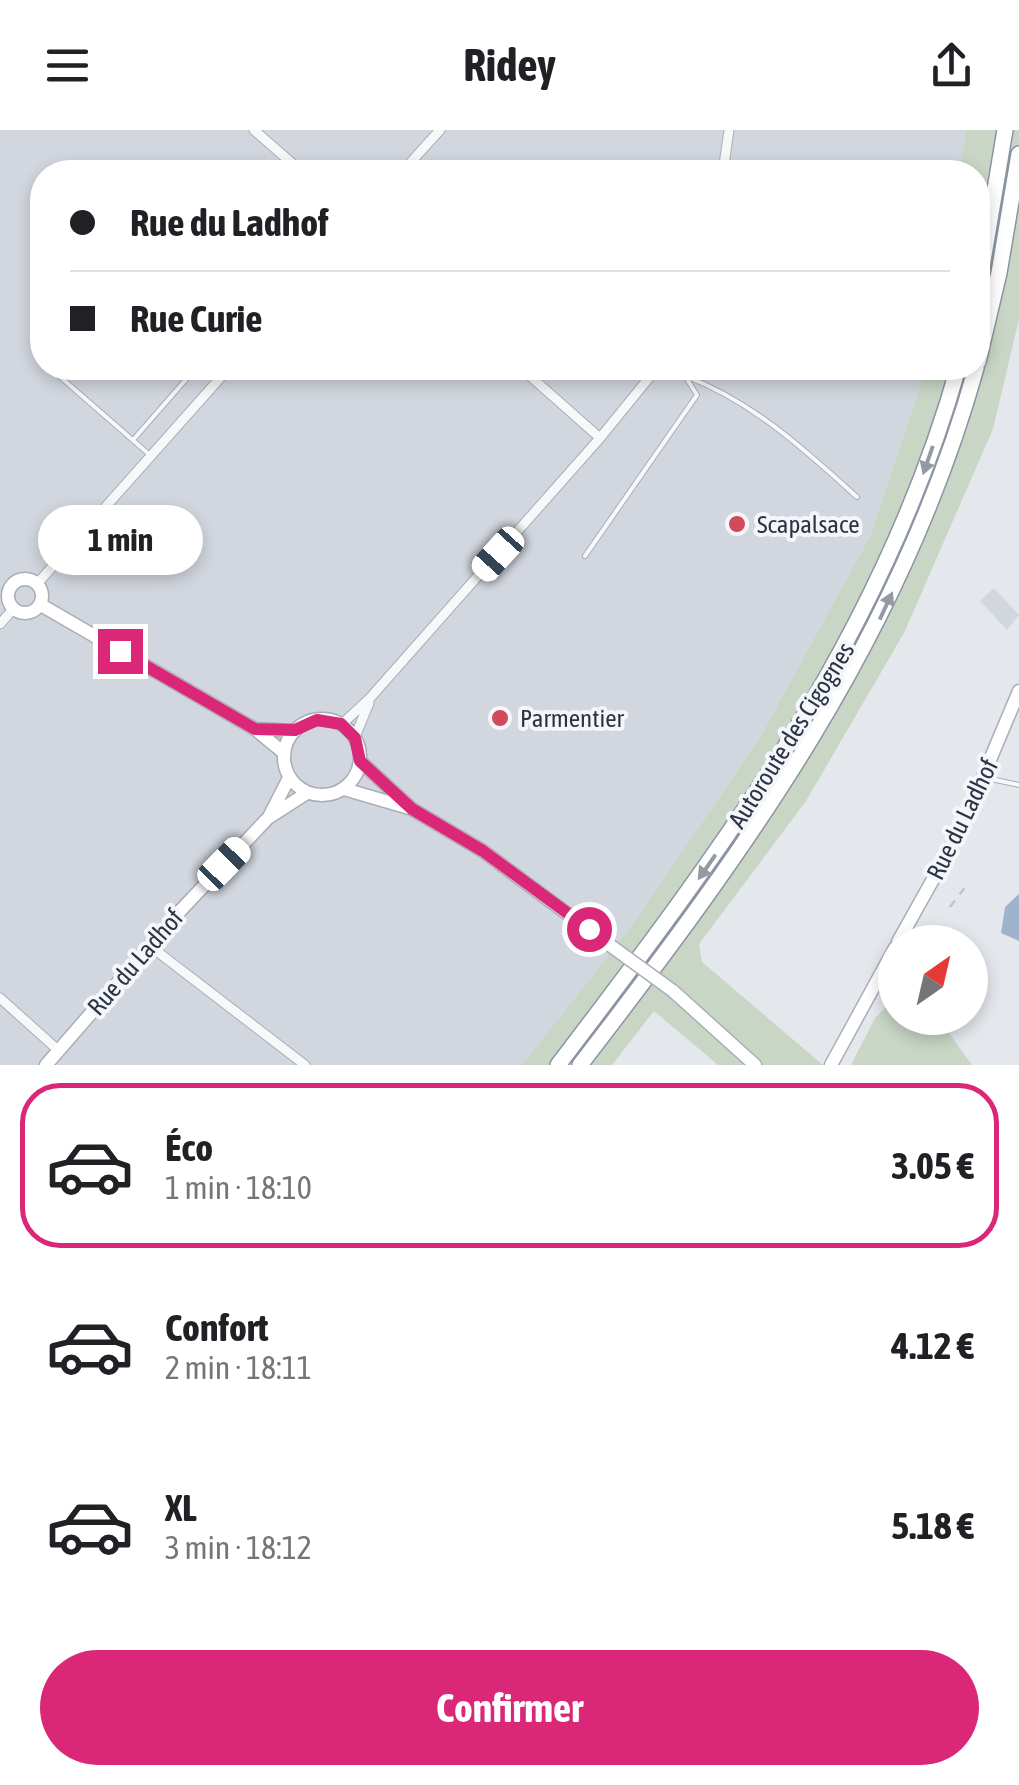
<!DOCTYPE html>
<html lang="fr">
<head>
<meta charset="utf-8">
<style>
	:root { --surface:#fff; --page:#f6f6f6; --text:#202124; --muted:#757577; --line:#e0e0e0; --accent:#db2777 }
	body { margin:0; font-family:"Asap Condensed",sans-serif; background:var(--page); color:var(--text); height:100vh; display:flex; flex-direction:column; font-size:38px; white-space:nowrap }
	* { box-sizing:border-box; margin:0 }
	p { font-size:32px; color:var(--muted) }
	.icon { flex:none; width:55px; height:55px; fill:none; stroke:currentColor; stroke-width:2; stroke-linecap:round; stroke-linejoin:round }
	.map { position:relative; height:935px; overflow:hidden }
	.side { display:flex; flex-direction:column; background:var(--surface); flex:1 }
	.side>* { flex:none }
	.banner { position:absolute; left:30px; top:30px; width:960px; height:220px; border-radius:40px; box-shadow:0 5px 15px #0003; display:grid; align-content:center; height:220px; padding:0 40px; background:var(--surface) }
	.needle { width:65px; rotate:34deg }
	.tools { position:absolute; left:878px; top:795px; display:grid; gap:20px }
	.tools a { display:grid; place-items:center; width:110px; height:110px; border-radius:50%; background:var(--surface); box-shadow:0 5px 15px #0003; font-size:50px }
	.end { position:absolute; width:45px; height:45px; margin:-22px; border:12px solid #db2777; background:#fff; box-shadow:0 0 0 5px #fff }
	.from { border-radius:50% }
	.bubble { position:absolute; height:70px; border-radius:35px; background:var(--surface); box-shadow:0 5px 15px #0003; font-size:32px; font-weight:700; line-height:70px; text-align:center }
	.car { position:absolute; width:30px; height:60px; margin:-30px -15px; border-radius:12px; box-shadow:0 0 8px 2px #0007; background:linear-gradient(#fff 24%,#345 0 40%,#fff 0 76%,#345 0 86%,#fff 0) }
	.banner b { display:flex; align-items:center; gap:35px; height:95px; font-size:38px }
	.banner b+b { border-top:2px solid var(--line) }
	.banner i { width:25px; height:25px; background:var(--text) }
	ul { padding:18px 0 0; list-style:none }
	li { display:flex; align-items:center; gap:30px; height:165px; margin:0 20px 15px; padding:0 20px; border:5px solid transparent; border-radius:40px }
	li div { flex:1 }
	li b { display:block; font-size:38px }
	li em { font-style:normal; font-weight:700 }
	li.active { border-color:var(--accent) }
	li>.icon { width:90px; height:90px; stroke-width:1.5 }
	.action { display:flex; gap:20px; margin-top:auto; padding:20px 40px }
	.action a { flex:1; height:115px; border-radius:60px; background:var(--accent); color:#fff; font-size:40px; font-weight:700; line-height:115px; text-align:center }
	header { display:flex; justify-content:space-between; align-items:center; height:130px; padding:0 40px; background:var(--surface); font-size:45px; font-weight:700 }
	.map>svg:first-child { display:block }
</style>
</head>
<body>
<header><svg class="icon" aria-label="menu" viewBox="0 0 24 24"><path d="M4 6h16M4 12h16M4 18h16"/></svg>Ridey<svg class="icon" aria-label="share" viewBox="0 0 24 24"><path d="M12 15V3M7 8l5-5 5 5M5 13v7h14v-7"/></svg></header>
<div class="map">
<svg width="1019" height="935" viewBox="0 0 1019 935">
	<rect width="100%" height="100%" fill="#e4e7ec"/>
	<!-- built -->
	<path fill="#d2d6de" d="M0,0H966L959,42H42V238H926L870,406L759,609L632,795L522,935H0Z
		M994,458L1019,485L1007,500L980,471Z"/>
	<!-- green -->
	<path fill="#c9d6c5" d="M966,0H1019V189L993,299L904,503L806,671L699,814L702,832L823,935H718L654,881L612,935H522L632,795L759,609L870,406L926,238H978V42H959Z
		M895,868V888H938L972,935H851L875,888Z"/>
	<!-- water -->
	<path fill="#9fb4cc" d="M1019,764V811L1001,803L1005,777Z"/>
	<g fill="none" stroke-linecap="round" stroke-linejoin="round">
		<defs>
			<path id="lane" d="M42,197L34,210L42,231
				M50,238L151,326
				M133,310L196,238
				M585,426L697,265L685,246C752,271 805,320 857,367
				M986,648L1019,655"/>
			<path id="street" d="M254,0L302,42
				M402,42L440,0
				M723,42L729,0
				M521,238L600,308
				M37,454L229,238
				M0,494L13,479
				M341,595L370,568L600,308L657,238
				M355,607L369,573
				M150,816L305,935
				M0,868L58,920"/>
			<path id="secondary" d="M8 466a17 17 0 1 1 34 0a17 17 0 1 1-34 0Z
				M41,475L255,599L284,623
				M284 627a38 38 0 1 1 76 0a38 38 0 1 1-76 0Z
				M255,599L295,601
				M360,631L412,679L483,721L611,816
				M344,659L409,678
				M270,685L289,648
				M898,812L960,701L1019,561
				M673,861L755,935
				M46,935L181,780L268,688L307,663
				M831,935L895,818"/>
			<path id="highway" d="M978,161L1005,0
				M978,232L999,143L1019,24
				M558,935C725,716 882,508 958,238
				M580,935C748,717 901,507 976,238"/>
		</defs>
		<!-- lane casing -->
		<use href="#lane" stroke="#a9aeb7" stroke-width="6"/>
		<!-- street casing -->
		<use href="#street" stroke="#a9aeb7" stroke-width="11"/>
		<!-- secondary casing -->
		<use href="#secondary" stroke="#a9aeb7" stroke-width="15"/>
		<!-- highway casing -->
		<use href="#highway" stroke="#8b94a3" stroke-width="18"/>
		<!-- path -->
		<path stroke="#c2c5cb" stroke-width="2.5" stroke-dasharray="8 8" stroke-linecap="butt" d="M950,777L969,752"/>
		<!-- lane -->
		<use href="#lane" stroke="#f7f8fa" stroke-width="4"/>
		<!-- street -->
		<use href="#street" stroke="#f7f8fa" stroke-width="9"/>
		<!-- secondary -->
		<use href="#secondary" stroke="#fff" stroke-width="12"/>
		<!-- highway -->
		<use href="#highway" stroke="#fff" stroke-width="15"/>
		<defs>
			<path id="secondary-bridge" d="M611,816L673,861"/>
		</defs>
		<!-- secondary-bridge casing -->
		<use href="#secondary-bridge" stroke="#a9aeb7" stroke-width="15" stroke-linecap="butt"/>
		<!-- secondary-bridge -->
		<use href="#secondary-bridge" stroke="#fff" stroke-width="12"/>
	</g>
	<!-- one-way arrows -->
	<defs><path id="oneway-solid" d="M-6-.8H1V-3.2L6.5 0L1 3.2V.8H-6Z" transform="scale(2.5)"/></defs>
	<g fill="#959aa2">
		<use href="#oneway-solid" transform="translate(928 330) rotate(109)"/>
		<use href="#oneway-solid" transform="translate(886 476) rotate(-65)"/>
		<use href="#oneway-solid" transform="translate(707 737) rotate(125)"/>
	</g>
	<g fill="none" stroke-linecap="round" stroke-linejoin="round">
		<!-- route -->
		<path stroke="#db2777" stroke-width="12" d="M120,521L255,599L295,600L317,590L341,594L355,608L360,631L412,679L483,721L589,799"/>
	</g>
	<!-- markers -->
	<g fill="#d1495b" stroke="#f4f6f9" stroke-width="4">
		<circle cx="737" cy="394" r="10"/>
		<circle cx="500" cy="588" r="10"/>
	</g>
	<g text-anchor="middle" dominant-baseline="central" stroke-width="8" stroke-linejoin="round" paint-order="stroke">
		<!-- poi labels -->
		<g font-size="25" fill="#2b3445" stroke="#f4f6f9" text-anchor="start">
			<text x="757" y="394">Scapalsace</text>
			<text x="520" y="588">Parmentier</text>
		</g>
		<!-- street labels -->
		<g font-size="25" fill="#2b3445" stroke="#f4f6f9">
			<text transform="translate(791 605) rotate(-58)">Autoroute des Cigognes</text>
			<text transform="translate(962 689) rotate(-64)">Rue du Ladhof</text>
			<text transform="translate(135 832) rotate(-49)">Rue du Ladhof</text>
		</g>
	</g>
</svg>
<div class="tools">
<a><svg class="needle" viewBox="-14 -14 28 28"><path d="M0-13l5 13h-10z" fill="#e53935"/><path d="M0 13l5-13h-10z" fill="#757577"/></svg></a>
</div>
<i class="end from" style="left:589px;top:799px"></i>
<i class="end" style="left:120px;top:521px"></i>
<div class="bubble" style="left:38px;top:375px;width:165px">1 min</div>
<i class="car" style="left:498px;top:424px;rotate:222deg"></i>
<i class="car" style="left:224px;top:734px;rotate:44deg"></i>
<div class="banner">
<b><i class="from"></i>Rue du Ladhof</b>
<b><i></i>Rue Curie</b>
</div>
</div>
<section class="side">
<ul>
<li class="active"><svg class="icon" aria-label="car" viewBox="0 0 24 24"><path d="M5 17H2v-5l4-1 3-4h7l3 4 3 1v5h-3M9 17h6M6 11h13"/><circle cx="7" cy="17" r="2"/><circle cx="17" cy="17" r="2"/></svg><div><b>Éco</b><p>1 min · 18:10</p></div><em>3.05 €</em></li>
<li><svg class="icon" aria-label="car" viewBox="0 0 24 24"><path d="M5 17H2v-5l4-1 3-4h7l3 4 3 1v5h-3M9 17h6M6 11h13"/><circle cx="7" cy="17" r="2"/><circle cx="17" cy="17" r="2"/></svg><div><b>Confort</b><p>2 min · 18:11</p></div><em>4.12 €</em></li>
<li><svg class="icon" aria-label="car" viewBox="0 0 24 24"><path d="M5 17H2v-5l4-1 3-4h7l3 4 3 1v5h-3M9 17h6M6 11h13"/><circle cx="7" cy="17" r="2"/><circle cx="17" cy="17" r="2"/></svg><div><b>XL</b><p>3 min · 18:12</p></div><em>5.18 €</em></li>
</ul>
<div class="action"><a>Confirmer</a></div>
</section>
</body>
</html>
